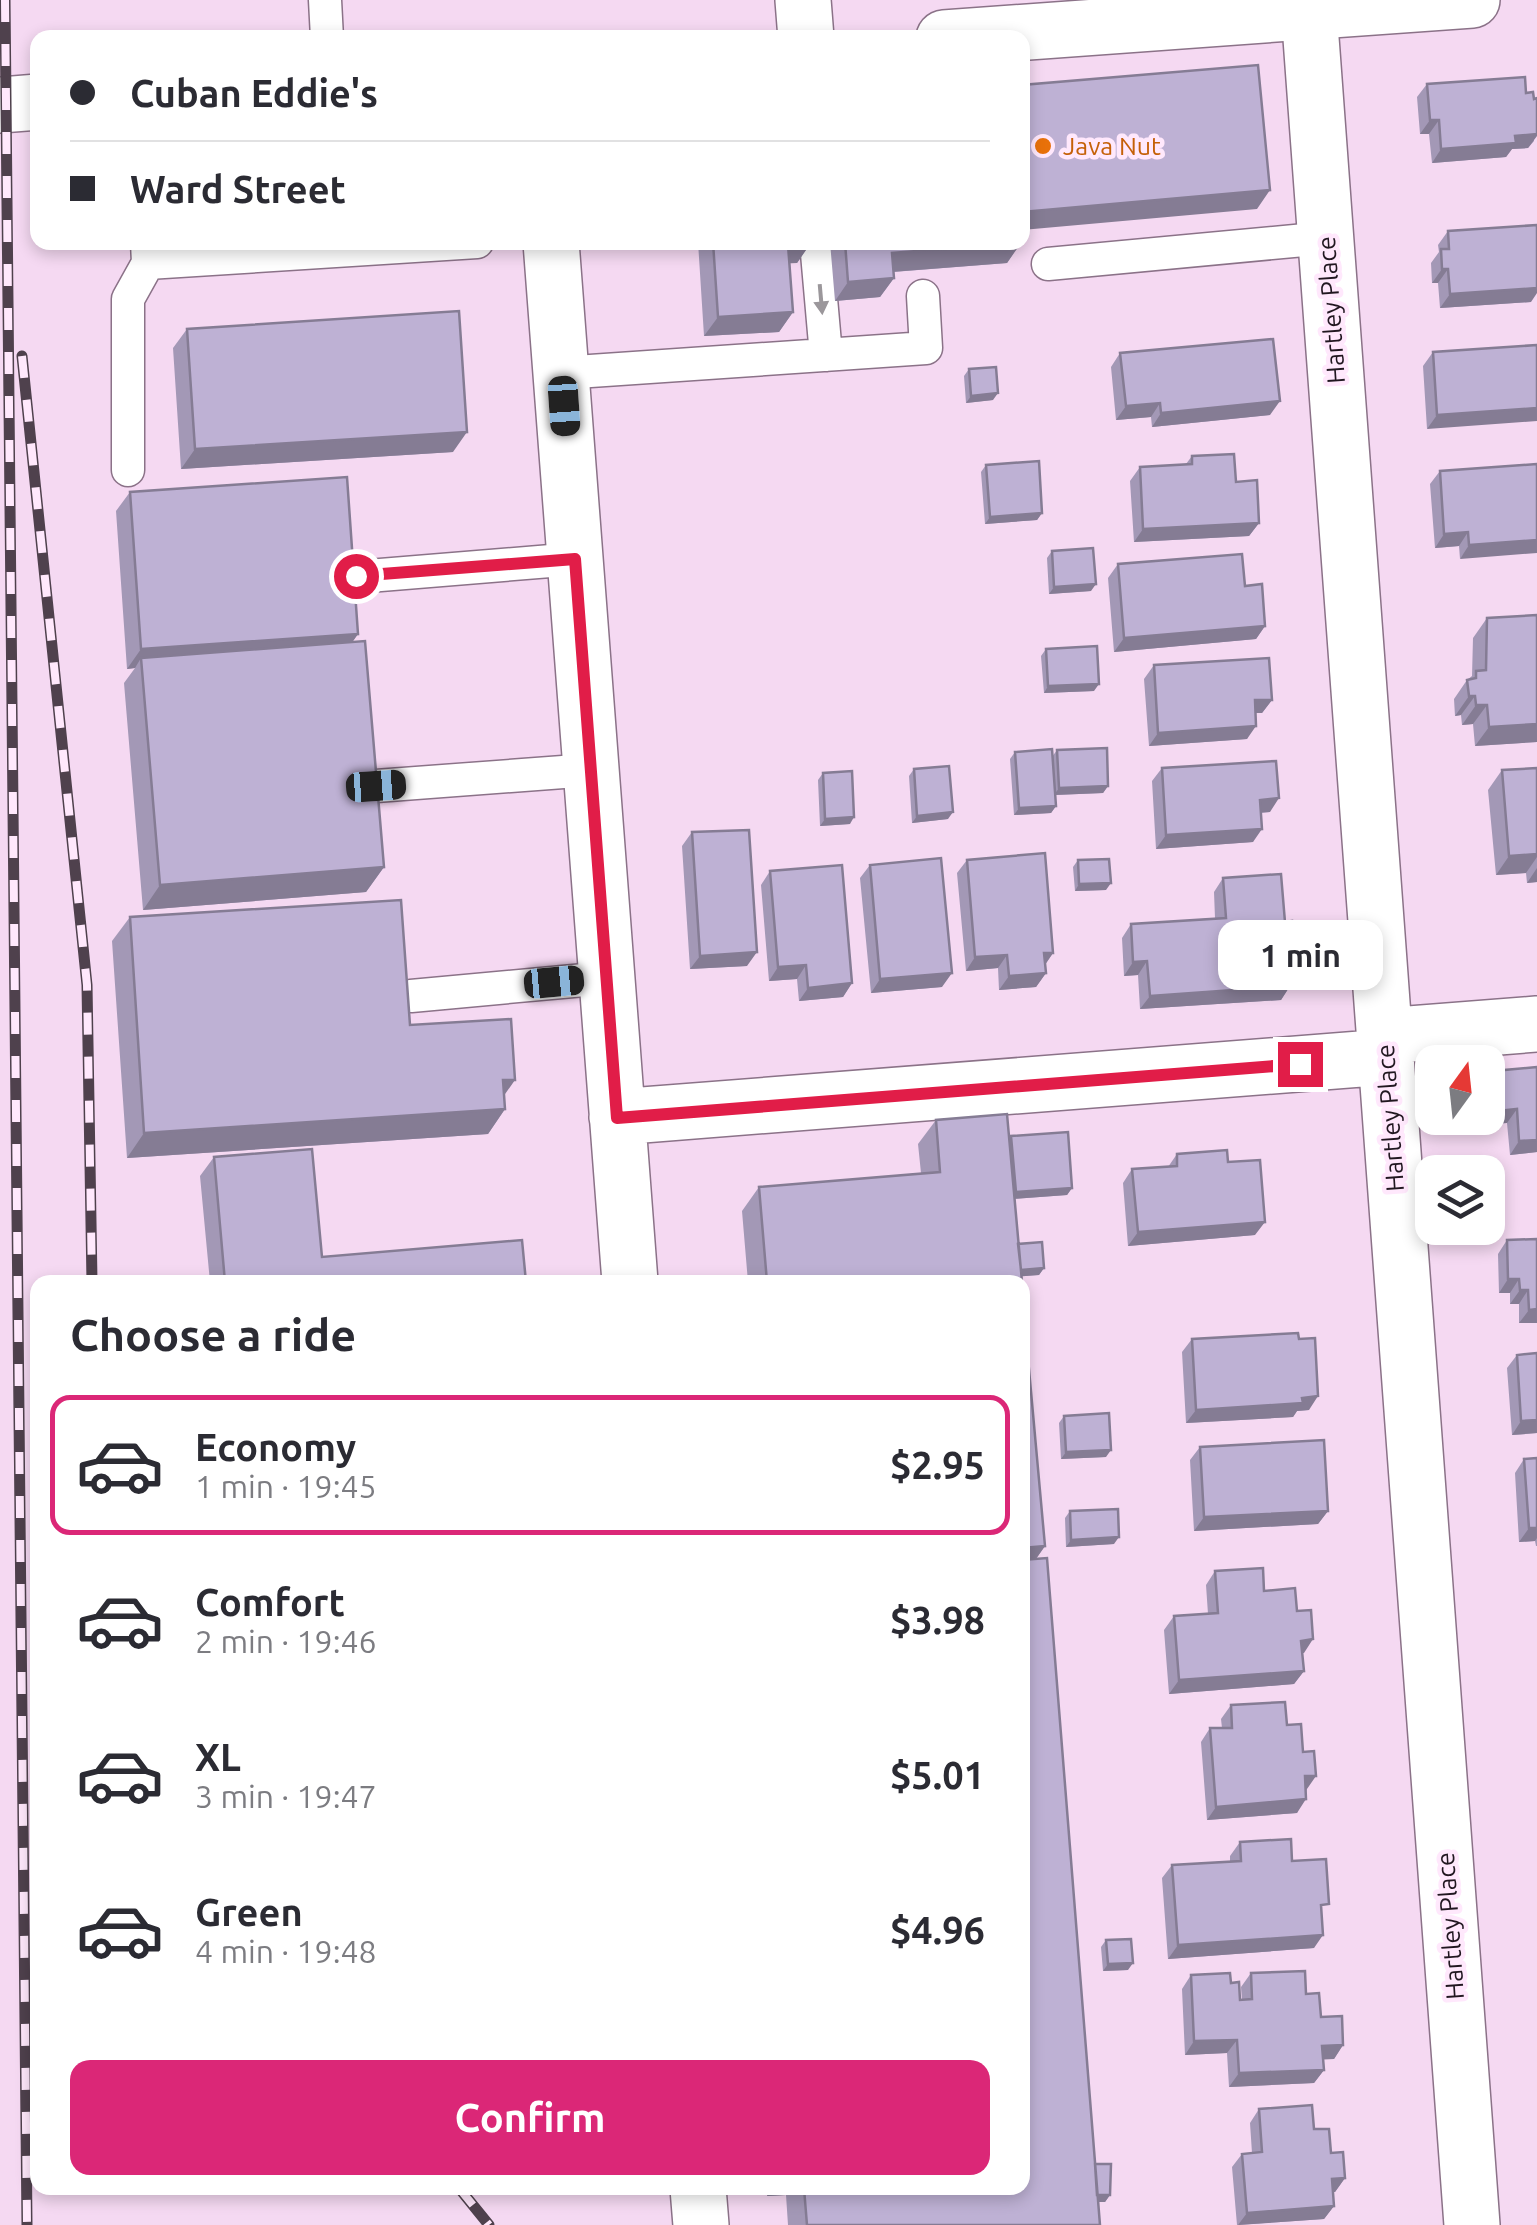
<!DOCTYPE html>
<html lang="en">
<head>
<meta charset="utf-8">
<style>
	:root { --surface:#fff; --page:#f7f7f7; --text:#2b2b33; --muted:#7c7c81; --line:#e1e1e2; --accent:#db2777 }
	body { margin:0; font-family:Ubuntu,sans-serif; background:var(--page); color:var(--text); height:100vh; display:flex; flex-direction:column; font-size:38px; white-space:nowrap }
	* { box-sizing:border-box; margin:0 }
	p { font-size:32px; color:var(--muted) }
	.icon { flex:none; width:55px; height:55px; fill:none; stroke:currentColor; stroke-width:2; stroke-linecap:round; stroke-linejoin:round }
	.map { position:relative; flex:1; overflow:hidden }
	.panel { position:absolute; left:30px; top:1275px; width:1000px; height:920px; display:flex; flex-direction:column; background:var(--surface); border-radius:20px; box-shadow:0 5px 15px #0003 }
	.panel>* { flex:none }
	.banner { position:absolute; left:30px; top:30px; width:1000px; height:220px; border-radius:20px; box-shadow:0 5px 15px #0003; display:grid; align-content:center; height:220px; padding:0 40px; background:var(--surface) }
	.needle { width:65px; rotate:15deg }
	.tools { position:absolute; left:1415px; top:1045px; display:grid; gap:20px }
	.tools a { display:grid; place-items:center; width:90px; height:90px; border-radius:20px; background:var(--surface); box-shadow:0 5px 15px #0003; font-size:50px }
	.end { position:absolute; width:45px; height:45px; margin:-22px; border:12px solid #e11d48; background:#fff; box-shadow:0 0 0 5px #fff }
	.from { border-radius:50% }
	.bubble { position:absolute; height:70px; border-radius:20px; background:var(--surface); box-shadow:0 5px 15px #0003; font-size:32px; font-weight:700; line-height:70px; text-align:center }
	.car { position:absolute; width:30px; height:60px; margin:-30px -15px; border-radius:12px; box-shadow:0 0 8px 2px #0007; background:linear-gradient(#222 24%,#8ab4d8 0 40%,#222 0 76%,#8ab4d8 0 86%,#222 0) }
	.banner b { display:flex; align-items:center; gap:35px; height:95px; font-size:38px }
	.banner b+b { border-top:2px solid var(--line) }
	.banner i { width:25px; height:25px; background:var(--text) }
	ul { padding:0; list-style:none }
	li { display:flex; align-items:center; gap:30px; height:140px; margin:0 20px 15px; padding:0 20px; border:5px solid transparent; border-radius:20px }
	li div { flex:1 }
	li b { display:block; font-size:38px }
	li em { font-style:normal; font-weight:700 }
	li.selected { border-color:var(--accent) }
	li>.icon { width:90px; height:90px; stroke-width:1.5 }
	h2 { padding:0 40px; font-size:45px; line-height:120px }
	.button { display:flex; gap:20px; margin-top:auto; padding:20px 40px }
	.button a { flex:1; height:115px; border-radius:20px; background:var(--accent); color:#fff; font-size:40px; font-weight:700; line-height:115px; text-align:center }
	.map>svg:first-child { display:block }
</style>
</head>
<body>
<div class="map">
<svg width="1537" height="2225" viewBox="0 0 1537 2225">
	<rect width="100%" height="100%" fill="#f5d9f2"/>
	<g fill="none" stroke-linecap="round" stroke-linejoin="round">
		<defs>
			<path id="service" d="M325,0L327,38
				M147,242L148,263L477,242
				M816,242L826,355
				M1048,264L1326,238
				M561,373L926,348L923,296
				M128,470V299L148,263
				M356,577L575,559
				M376,786L590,770
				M411,996L606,978"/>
			<path id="minor" d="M803,0L806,38
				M1309,11L1472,2225
				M551,242L630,1282
				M1384,1036L1537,1024
				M617,1117L1386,1057
				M698,2188L701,2225"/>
			<path id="tertiary" d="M944,38L1472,0
				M0,105L38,102"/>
		</defs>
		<!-- service casing -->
		<use href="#service" stroke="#8b7288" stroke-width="35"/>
		<!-- minor casing -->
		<use href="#minor" stroke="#8b7288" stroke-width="58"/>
		<!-- tertiary casing -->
		<use href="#tertiary" stroke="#8b7288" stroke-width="58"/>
		<!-- service -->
		<use href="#service" stroke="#fff" stroke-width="32"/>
		<!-- minor -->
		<use href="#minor" stroke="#fff" stroke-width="55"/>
		<!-- tertiary -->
		<use href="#tertiary" stroke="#fff" stroke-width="55"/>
		<defs>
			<path id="rail" d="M5,0L27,2225
				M22,356L87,985L92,1282
				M459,2188L489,2225"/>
		</defs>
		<!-- rail casing -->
		<use href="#rail" stroke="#4f414d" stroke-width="11"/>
		<!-- rail -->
		<use href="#rail" stroke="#ffe8fc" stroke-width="8" stroke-dasharray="22" stroke-linecap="butt"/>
	</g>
	<!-- wall -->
	<path fill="#a398b6" d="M1427,84L1526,93L1534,141L1528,148L1512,149L1506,157L1432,163L1429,134H1420L1417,97Z
		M1448,231L1531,302L1440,308L1438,283H1432L1431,263L1439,252L1438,245Z
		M698,242H811L797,263H790L793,312L779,332L704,336Z
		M830,242H1021L1007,263L893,272L894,278L880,297L835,301Z
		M187,329L453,452L181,469L173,348Z
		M1537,345L1427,429L1423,366L1433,352Z
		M1120,353L1270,415L1152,427L1151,417L1116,420L1111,367Z
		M969,369L993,400L966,403L964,376Z
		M1192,456L1236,482L1259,523L1249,536L1134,542L1130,481L1140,467L1186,464Z
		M1537,464L1460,559L1459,546L1435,548L1430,484L1440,471Z
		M986,465L1042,513L1037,520L985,524L981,472Z
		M130,492L358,634L352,642L384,867L366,892L143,910L124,683L135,668L127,669L116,511Z
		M1052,551L1091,591L1049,594L1047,558Z
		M1118,564L1245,586L1265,626L1256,639L1114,652L1108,578Z
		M1487,618L1537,742L1475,746L1473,724L1462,725L1461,715L1455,716L1454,699L1467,680L1472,676L1473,638Z
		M1046,649L1094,691L1044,693L1041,656Z
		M1154,665L1272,700L1262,713H1256L1247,739L1149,746L1144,679Z
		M1057,750L1108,786L1103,793L1055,795L1056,806L1051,813L1014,815L1010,759L1015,752L1052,757Z
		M1162,768L1270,812L1261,813L1253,842L1156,849L1152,781Z
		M1537,768V882L1527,883L1526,873L1496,875L1488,790L1502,770Z
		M914,769L948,819L912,823L909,776Z
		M823,773L850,824L820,826L818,780Z
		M692,832L747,966L690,969L682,846Z
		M967,860L1053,953L1045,965L1046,973L1036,987L999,990L998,968L966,971L957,873Z
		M1078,860L1106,890L1075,891L1073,867Z
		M870,865L942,987L871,993L860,878Z
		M770,871L852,983L843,997L799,1001L797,979L769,981L761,885Z
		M1223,878L1287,951L1290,986L1281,1000L1140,1009L1138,975L1124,976L1122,938L1131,924L1215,918L1214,892Z
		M130,917L410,1025L504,1096L505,1109L488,1134L127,1158L112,941Z
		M1537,1067V1152L1510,1155L1507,1123L1489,1124L1488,1081L1494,1071Z
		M936,1120L1009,1139L1011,1136L1072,1188L1067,1195L1014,1199L1018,1244L1044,1268L1039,1275L1021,1276L1022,1282H748L742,1211L759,1187L921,1173L918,1144Z
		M1177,1154L1228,1162L1255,1235L1128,1246L1123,1183L1132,1169L1168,1167Z
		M214,1157L322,1257L526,1282H210L200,1176Z
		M1537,1239V1323H1519V1304H1510V1293H1499L1498,1254L1507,1240Z
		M1022,1291L1045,1546L1036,1559L1095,2164L1110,2195L1105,2202H1098L1100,2225H788L786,2195L767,2196V2188H1022Z
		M1192,1339H1299L1309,1410L1297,1411L1293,1417L1186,1423L1182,1352Z
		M1517,1355L1537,1433L1512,1435L1507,1368Z
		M1064,1416L1106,1457L1061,1459L1059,1423Z
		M1200,1447L1328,1511L1318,1524L1194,1531L1190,1460Z
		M1537,1458V1546H1536L1535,1541L1519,1542L1515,1473L1524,1459Z
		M1070,1511L1114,1544L1066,1547L1065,1518Z
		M1215,1571L1264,1591L1297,1611L1304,1653H1302L1304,1671L1294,1684L1169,1694L1164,1630L1174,1616L1208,1614L1206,1585Z
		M1231,1705L1287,1725L1303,1752L1307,1789L1297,1813L1207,1820L1201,1742L1210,1728H1222L1221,1719Z
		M1240,1842L1292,1861L1322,1915L1314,1948L1168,1959L1162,1878L1172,1865L1230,1861V1856Z
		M1106,1940L1128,1970L1103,1971L1101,1947Z
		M1251,1973L1306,1994L1321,2017L1343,2045L1334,2059H1323L1324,2070L1314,2083L1229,2087L1227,2053L1185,2055L1182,1989L1191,1975L1231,1983L1240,2000H1242L1241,1987Z
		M1259,2109L1314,2129L1331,2153L1345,2178L1335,2192H1333L1334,2206L1324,2219L1237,2225L1232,2167L1242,2154L1252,2153L1250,2123Z"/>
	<!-- shaded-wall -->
	<path fill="#857c94" d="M1430,120H1439L1429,134H1420Z
		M1537,128V136L1528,148L1512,149L1506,157L1432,163L1441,149L1515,136Z
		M1270,190L1257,209L1022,230V212Z
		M811,243L797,263L775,264L788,245Z
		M1021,243L1007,263L878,273L892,253Z
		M1442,269H1448L1438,283H1432Z
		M894,278L880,297L835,301L848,282Z
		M1537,284V293L1531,302L1440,308L1450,294Z
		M793,312L779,332L704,336L718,317Z
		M998,393L993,400L966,403L971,396Z
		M1280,401L1270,415L1152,427L1161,413Z
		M1160,403L1151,417L1116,420L1126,406Z
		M1537,408V421L1427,429L1437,415Z
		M467,432L453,452L181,469L195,449Z
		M1042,513L1037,520L985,524L990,517Z
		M1259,523L1249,536L1134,542L1143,529Z
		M1468,532L1459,546L1435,548L1444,534Z
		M1537,540V553L1460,559L1469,545Z
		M1096,584L1091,591L1049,594L1054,587Z
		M1265,626L1256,639L1114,652L1124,638Z
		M358,634L344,654L141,658L135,668L127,669L141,649Z
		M1099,684L1094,691L1044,693L1048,686Z
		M1469,696H1475L1461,715L1455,716Z
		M1255,700H1272L1262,713H1245Z
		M1476,705H1487L1473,724L1462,725Z
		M1537,724V742L1475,746L1489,727Z
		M1256,726L1247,739L1149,746L1158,733Z
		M1108,786L1103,793L1054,795L1059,788Z
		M1279,798L1270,812L1251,813L1260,800Z
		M1056,806L1051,813L1014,815L1019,808Z
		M953,812L948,819L912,823L917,816Z
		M854,817L850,824L820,826L825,819Z
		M1262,829L1253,842L1156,849L1166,835Z
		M1537,854V857L1526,873L1496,875L1509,856Z
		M384,867L366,892L143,910L160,885Z
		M1537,868V882L1527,883Z
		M1111,883L1106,890L1075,891L1079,884Z
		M757,952L747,966L690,969L700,956Z
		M1044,953H1053L1044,966Z
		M1007,955L998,968L966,971L975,957Z
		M1147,961L1138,975L1124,976L1133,962Z
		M806,965L797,979L769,981L778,967Z
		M952,973L942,987L871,993L880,979Z
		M1046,973L1036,987L999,990L1009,976Z
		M852,983L843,997L799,1001L808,988Z
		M1290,986L1281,1000L1140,1009L1150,996Z
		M503,1080H515L498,1104Z
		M505,1109L488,1134L127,1158L144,1133Z
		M1517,1109L1507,1123L1489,1124L1498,1111Z
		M1537,1140V1152L1510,1155L1519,1141Z
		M1072,1188L1067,1195L1011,1199L1016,1192Z
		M1265,1222L1255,1235L1128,1246L1138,1232Z
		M1044,1268L1039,1275L1011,1277L1016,1270Z
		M1508,1279H1519L1510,1293H1499Z
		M1520,1290H1528L1519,1304H1510Z
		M1537,1309V1323H1519L1529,1310Z
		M1318,1396L1309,1410L1297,1411L1293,1417L1186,1423L1196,1410Z
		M1537,1420V1433L1512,1435L1521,1421Z
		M1111,1450L1106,1457L1061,1459L1066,1452Z
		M1328,1511L1318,1524L1194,1531L1204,1517Z
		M1529,1528H1537V1538L1535,1541L1519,1542Z
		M1119,1537L1114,1544L1066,1547L1071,1540Z
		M1045,1546L1028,1570L1022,1571V1548Z
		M1313,1639L1304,1653L1291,1654L1301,1641Z
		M1304,1671L1294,1684L1169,1694L1179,1680Z
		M1305,1776H1316L1307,1789L1295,1790Z
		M1306,1799L1297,1813L1207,1820L1216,1807Z
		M1323,1935L1314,1948L1168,1959L1178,1945Z
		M1133,1963L1128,1970L1103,1971L1108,1964Z
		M1237,2040L1227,2053L1185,2055L1194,2041Z
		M1343,2045L1334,2059L1313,2060L1322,2046Z
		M1324,2070L1314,2083L1229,2087L1239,2073Z
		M1345,2178L1335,2192H1322L1332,2179Z
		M773,2188H791L786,2195L767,2196Z
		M1091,2195H1110L1105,2202H1086Z
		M1334,2206L1324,2219L1238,2225L1247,2213Z"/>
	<!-- building -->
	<path fill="#beb1d4" stroke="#857c94" stroke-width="2.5" d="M1258,65L1270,190L1022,212V85Z
		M1525,77L1526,93L1533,92L1534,99L1537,98V134L1515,136L1516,143L1441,149L1439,120H1430L1427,84Z
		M1537,225V288L1450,294L1448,269H1442L1441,249H1449L1448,231Z
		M713,242H811L788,245L793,312L718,317Z
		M845,242H1021V243L892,253L894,278L848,282Z
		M459,311L467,432L195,449L187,329Z
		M1273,339L1280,401L1161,413L1160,403L1126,406L1120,353Z
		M1537,345V408L1437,415L1433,352Z
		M996,367L998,393L971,396L969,369Z
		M1234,454L1236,482L1257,480L1259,523L1143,529L1140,467L1192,464V456Z
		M1039,461L1042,513L990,517L986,465Z
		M1537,464V540L1469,545L1468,532L1444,534L1440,471Z
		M347,477L358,634L141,649L130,492Z
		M1093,548L1096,584L1054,587L1052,551Z
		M1242,554L1245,586L1262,584L1265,626L1124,638L1118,564Z
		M1537,615V724L1489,727L1487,705H1476L1475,696H1469L1467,680L1476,678V671L1486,670L1487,618Z
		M365,641L384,867L160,885L141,658Z
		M1097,646L1099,684L1048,686L1046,649Z
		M1269,658L1272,700H1255L1256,726L1158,733L1154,665Z
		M1107,748L1108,786L1059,788L1057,750Z
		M1052,749L1056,806L1019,808L1015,752Z
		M1276,761L1279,798L1260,800L1262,829L1166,835L1162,768Z
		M949,766L953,812L917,816L914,769Z
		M1537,768V854L1509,856L1502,770Z
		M852,771L854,817L825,819L823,773Z
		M749,830L757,952L700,956L692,832Z
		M1045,853L1053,953H1044L1046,973L1009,976L1007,955L975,957L967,860Z
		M941,858L952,973L880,979L870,865Z
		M1109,859L1111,883L1079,884L1078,860Z
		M842,865L852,983L808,988L806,965L778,967L770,871Z
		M1281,874L1285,922L1292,921L1293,942L1286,943L1290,986L1150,996L1147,961L1133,962L1131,924L1226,918L1223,878Z
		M401,900L410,1025L511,1019L515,1080H503L505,1109L144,1133L130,917Z
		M1537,1067V1140L1519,1141L1517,1109L1498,1111L1494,1071Z
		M1007,1114L1022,1282H767L759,1187L940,1172L936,1120Z
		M1068,1132L1072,1188L1016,1192L1011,1136Z
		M312,1149L322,1257L522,1240L526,1282H225L214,1157Z
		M1227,1150L1228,1162L1260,1160L1265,1222L1138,1232L1132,1169L1177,1166V1154Z
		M1537,1239V1309L1529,1310L1528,1290H1520L1519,1279H1508L1507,1240Z
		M1042,1242L1044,1268L1021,1270L1018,1244Z
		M1022,1292L1045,1546L1022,1548Z
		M1298,1333L1299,1339L1315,1338L1318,1396L1302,1398L1303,1403L1196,1410L1192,1339Z
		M1537,1353V1420L1521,1421L1517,1355Z
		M1109,1413L1111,1450L1066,1452L1064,1416Z
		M1324,1440L1328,1511L1204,1517L1200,1447Z
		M1537,1458V1528H1529L1524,1459Z
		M1118,1509L1119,1537L1071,1540L1070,1511Z
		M1047,1558L1100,2225H807L804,2188H1022V1560Z
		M1263,1568L1264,1591L1295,1588L1297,1611L1311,1610L1313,1639L1301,1641L1304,1671L1179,1680L1174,1616L1218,1613L1215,1571Z
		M1285,1702L1287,1725L1301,1724L1303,1752L1314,1751L1316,1776H1305L1306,1799L1216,1807L1210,1728H1232L1231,1705Z
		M1291,1839L1292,1861L1326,1859L1329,1904L1321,1905L1323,1935L1178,1945L1172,1865L1241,1861L1240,1842Z
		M1131,1939L1133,1963L1108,1964L1106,1940Z
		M1305,1971L1306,1994L1319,1993L1321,2017L1342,2016L1343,2045L1322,2046L1324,2070L1239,2073L1237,2040L1194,2041L1191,1975L1230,1973L1231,1983L1239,1982L1240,2000L1252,1999L1251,1973Z
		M1312,2105L1314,2129H1329L1331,2153L1343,2152L1345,2178L1332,2179L1334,2206L1247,2213L1242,2154L1262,2152L1259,2109Z
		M1095,2164H1111L1110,2195H1097Z"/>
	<!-- one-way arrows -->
	<defs><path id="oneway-solid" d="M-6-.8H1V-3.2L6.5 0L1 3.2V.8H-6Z" transform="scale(2.5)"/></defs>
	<use fill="#9b979b" href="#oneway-solid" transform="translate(821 299) rotate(85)"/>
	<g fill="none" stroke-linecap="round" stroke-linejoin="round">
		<!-- route -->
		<path stroke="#e11d48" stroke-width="12" d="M356,576L575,559L617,1118L1300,1064"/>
	</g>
	<!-- markers -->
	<circle fill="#e8710a" stroke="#ffe8fc" stroke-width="4" cx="1043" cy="146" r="10"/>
	<g text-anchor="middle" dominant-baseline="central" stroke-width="9" stroke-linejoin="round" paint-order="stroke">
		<!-- food labels -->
		<g font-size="25" fill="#c56008" stroke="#ffe8fc" text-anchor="start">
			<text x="1063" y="146">Java Nut</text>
		</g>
		<!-- street labels -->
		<g font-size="25" fill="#211720" stroke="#ffe8fc">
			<text transform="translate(1331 310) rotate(-94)">Hartley Place</text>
			<text transform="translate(1390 1118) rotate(-94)">Hartley Place</text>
			<text transform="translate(1450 1926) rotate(-94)">Hartley Place</text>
		</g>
	</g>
</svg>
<div class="tools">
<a><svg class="needle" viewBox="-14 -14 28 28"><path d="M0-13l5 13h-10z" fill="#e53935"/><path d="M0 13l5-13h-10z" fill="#7c7c81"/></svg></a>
<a><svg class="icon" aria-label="layers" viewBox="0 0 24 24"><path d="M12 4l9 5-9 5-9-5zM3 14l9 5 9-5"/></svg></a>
</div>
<i class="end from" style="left:356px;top:576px"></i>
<i class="end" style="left:1300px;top:1064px"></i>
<div class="bubble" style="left:1218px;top:920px;width:165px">1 min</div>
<i class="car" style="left:564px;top:406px;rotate:176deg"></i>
<i class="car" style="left:376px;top:786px;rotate:86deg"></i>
<i class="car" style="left:554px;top:982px;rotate:85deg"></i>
<div class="banner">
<b><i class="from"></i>Cuban Eddie's</b>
<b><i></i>Ward Street</b>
</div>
<section class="panel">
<h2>Choose a ride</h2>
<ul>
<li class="selected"><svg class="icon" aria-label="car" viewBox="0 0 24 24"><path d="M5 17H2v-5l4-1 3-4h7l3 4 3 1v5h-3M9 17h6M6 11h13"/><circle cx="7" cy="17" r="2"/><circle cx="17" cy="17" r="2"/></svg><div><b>Economy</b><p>1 min · 19:45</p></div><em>$2.95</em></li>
<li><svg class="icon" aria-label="car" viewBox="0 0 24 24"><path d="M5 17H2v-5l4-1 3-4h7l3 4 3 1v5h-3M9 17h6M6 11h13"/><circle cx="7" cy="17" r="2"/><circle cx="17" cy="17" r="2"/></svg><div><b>Comfort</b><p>2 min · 19:46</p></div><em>$3.98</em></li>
<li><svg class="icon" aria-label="car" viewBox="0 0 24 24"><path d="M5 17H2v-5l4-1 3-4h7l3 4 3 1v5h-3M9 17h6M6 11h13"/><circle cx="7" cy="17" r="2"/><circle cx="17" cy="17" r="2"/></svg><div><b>XL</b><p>3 min · 19:47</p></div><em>$5.01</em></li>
<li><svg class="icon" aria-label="car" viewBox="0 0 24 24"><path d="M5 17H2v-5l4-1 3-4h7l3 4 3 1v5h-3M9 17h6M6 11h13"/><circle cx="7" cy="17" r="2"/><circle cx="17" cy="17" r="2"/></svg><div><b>Green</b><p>4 min · 19:48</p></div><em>$4.96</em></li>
</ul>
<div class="button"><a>Confirm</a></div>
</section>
</div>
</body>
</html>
